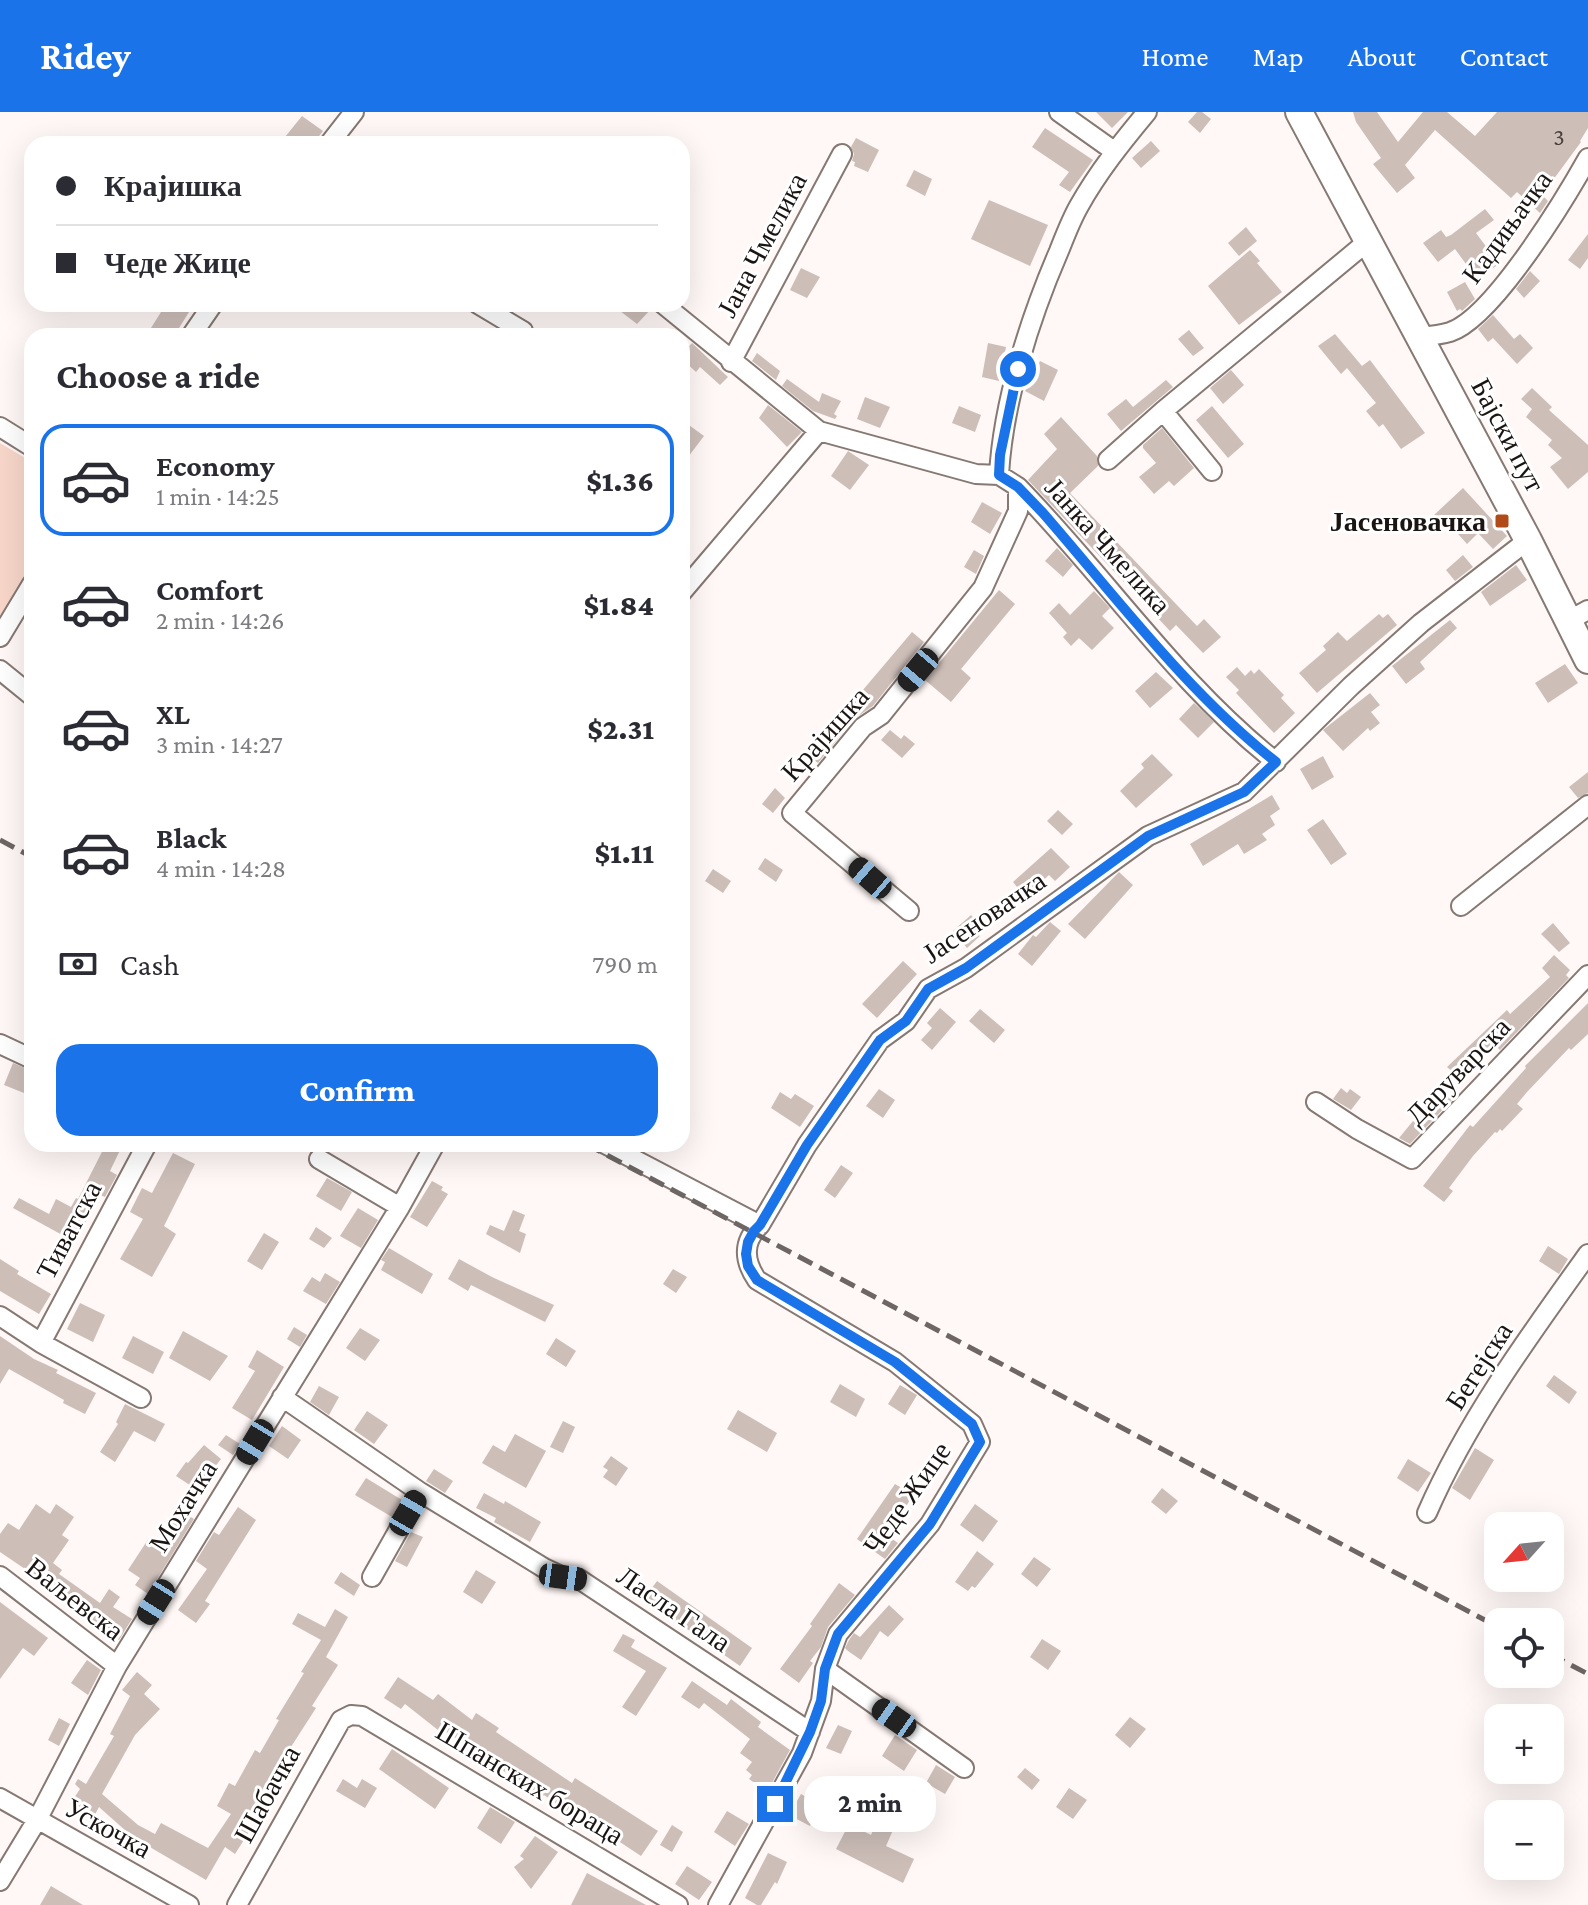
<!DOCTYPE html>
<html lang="en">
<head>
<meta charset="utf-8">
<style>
	:root { --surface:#fff; --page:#f7f7f7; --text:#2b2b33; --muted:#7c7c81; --line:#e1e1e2; --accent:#1a73e8 }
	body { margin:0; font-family:"Crimson Pro",serif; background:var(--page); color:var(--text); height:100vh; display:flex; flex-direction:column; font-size:30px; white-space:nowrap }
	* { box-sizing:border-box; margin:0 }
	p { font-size:26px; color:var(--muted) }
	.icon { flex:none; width:44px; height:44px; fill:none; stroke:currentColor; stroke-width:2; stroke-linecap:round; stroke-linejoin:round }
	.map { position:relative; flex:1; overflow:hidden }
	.details { position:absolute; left:24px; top:216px; width:666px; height:824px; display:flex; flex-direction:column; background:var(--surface); border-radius:24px; box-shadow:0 8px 32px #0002 }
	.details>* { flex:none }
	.banner { position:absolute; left:24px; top:24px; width:666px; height:176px; border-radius:24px; box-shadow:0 8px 32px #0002; display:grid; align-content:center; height:176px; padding:0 32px; background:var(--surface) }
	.needle { width:52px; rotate:243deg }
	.fabs { position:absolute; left:1484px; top:1400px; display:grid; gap:16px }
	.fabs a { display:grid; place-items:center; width:80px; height:80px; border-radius:16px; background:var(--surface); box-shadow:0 8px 32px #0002; font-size:40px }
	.end { position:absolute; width:36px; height:36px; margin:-18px; border:10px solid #1a73e8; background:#fff; box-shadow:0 0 0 4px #fff }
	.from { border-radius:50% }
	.bubble { position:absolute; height:56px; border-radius:24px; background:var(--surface); box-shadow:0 8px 32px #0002; font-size:26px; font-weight:800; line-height:56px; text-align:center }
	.car { position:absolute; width:24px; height:48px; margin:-24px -12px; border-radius:10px; box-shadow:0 0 6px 2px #0007; background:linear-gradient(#222 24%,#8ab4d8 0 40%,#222 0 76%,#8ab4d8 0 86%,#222 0) }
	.banner b { display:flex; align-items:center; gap:28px; height:76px; font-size:30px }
	.banner b+b { border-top:2px solid var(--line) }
	.banner i { width:20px; height:20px; background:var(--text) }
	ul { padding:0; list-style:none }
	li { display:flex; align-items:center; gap:24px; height:112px; margin:0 16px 12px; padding:0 16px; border:4px solid transparent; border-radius:24px }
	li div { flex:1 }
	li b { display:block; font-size:30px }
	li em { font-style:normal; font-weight:800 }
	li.active { border-color:var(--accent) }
	li>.icon { width:72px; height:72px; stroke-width:1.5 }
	h2 { padding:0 32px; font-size:36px; line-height:96px }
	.pay { display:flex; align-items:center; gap:20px; height:88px; padding:0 32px; font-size:30px }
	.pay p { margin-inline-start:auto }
	.cta { display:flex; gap:16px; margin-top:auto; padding:16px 32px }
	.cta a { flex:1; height:92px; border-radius:24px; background:var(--accent); color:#fff; font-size:32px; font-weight:800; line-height:92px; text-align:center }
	header { display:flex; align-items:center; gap:48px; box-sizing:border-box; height:112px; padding:0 40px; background:var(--accent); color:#fff }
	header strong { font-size:38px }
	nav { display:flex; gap:44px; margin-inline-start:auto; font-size:28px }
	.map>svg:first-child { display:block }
</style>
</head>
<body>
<header>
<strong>Ridey</strong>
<nav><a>Home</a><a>Map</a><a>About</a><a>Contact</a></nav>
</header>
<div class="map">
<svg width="1588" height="1793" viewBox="0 0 1588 1793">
	<rect width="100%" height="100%" fill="#fff8f6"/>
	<!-- green -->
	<path fill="#f8d7ca" d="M0,331L32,350V460L0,518Z"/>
	<!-- building -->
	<path fill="#cdbeb8" d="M1096,0H1128L1112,16Z
		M1197,0H1202L1211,7L1200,21L1188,10Z
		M1353,0H1377L1398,30L1423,0H1447L1475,24L1497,0H1588V16L1580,29L1581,30L1542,83L1548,89L1540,101L1517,80L1511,86L1435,18L1405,53L1415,66L1397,81L1373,52L1381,46L1356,10Z
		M302,4L323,19L313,32H295L285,25Z
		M1045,16L1093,48L1070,80L1059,73L1069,60L1032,35Z
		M856,26L879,38L868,60L854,54L855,50L852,49L854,42L851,35Z
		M1151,29L1160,39L1141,56L1132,46Z
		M914,58L932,67L925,84L906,74Z
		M989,88L1048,113L1030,154L971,127Z
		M1485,97L1494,108L1476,121L1499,152L1477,167L1455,137L1438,150L1423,131L1441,118L1446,125L1451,123Z
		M1246,115L1257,129L1239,144L1228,131Z
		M1588,122V146L1580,157L1568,148Z
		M1250,138L1260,149L1257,151L1282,180L1239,213L1208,174Z
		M801,156L820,165L807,186L790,178Z
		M1530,159L1540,169L1524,186L1516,177Z
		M1465,170L1475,187L1462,199L1460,197L1457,199L1447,180Z
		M166,192H194L174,224H146Z
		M611,192H651L652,196L637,212Z
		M1493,203L1514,227L1520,222L1533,236L1517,252L1493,226L1488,230L1478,217Z
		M1189,218L1204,236L1193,244L1178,227Z
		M1335,222L1362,254L1370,248L1425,321L1401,337L1383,312L1379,315L1366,299L1376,291L1347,256L1341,262L1318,234Z
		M692,231L728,265L720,273L700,255L696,260L682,247V242Z
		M988,231L1006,235L999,269L982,265Z
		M757,241L780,259L776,268L752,249Z
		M1040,249L1058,258L1044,289L1025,279Z
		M1231,258L1244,273L1223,292L1210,276Z
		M787,267L819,290L822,281L841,289L834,302L837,304L835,307L813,299L782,274Z
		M1166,268L1173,275L1121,319L1107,302L1126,287L1133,295Z
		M1532,276L1552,295L1549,298L1588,333V360L1568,377L1550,355L1562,346L1548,333L1552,328L1526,305L1532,297L1521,287Z
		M865,285L890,295L880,316L857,307Z
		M768,293L802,320L787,335L759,306Z
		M959,294L981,303L975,320L952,311Z
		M1212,294L1244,332L1228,346L1196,308Z
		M1061,305L1097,344L1098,354L1070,381L1197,514L1204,507L1221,525L1203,541L1176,513L1170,519L1028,368L1057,337L1044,322Z
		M682,308L704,324L682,353Z
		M1162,316L1194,356L1174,374L1169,369L1154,382L1139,365L1156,351L1143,336V333Z
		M848,339L869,353L850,378L831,364Z
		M1463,376L1507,424L1493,437L1478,421L1467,432L1451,414L1447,417L1434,403Z
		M982,390L1002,401L990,422L971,410Z
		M1057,436L1073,453L1063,465L1045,449Z
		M974,438L984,444L976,462L964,455Z
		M1463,443L1473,455L1455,469L1446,458Z
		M1516,453L1527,468L1490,494L1481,480Z
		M999,478L1015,492L961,557L971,566L951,590L925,568Z
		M1094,479L1110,496L1102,504L1114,516L1092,538L1079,526L1071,534L1063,525L1067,521L1049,501L1059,491L1070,503Z
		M1379,502L1383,506L1388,502L1397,513L1317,581L1299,561L1326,538L1323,534L1338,520L1347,529Z
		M1450,508L1457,516L1420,550L1425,557L1406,572L1392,554Z
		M912,520L924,530L873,594L854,607L818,651L803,640L818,621L820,622L843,596L846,598Z
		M1565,552L1578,571L1548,591L1535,571Z
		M1237,555L1245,564L1251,558L1254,562L1259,557L1284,583L1281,586L1295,601L1274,621L1236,581L1239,578L1226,565Z
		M1156,560L1173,576L1150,596L1135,579Z
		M1370,581L1380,593L1371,600L1380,611L1370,619L1368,616L1343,639L1323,618Z
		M1194,591L1214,610L1198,626L1179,607Z
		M890,618L901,627L904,623L915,632L902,646L881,628Z
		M1152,642L1173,663L1136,696L1120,679L1144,656L1141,652Z
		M1323,644L1334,665L1312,678L1300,657Z
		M1588,660V681L1578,686L1569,675Z
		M775,676L785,686L773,701L762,692Z
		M1272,683L1280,697L1270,704L1275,713L1262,722L1267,728L1244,742L1238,732L1203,754L1190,732Z
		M1058,698L1073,712L1062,723L1047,709Z
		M1323,707L1347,742L1331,753L1307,718Z
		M1051,736L1070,755L1055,769L1049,763L1025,785L1013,770Z
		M765,746L783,758L776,770L758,757Z
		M713,757L731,769L723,781L705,769Z
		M1119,760L1133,773L1085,827L1068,812Z
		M971,803L980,814L974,819L980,824L967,836L953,819Z
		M1050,810L1061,819L1032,854L1018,842L1033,823L1036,825Z
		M1553,811L1570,831L1559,840L1541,822Z
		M1554,843L1570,858L1566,863L1569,866L1500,938L1495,933L1463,969L1447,955L1507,898L1510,902L1550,865L1542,856Z
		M903,849L917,862L877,906L862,892Z
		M1588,891V922L1571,938L1569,936L1527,980L1517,992L1523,997L1502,1019L1500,1017L1497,1021L1495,1020L1473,1044L1449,1076L1453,1079L1444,1090L1423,1074L1470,1013L1473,1015L1526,956L1525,954Z
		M940,896L956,910L932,938L921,928L932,916L927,911Z
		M980,897L1005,918L994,931L969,909Z
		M13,951L32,959L24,981L4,973Z
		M1341,976L1347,981L1350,977L1361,985L1351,998L1333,987Z
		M879,977L895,988L883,1006L866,994Z
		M780,980L791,987L795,982L814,994L800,1015L771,996Z
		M1447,983L1452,988L1410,1032L1399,1026L1413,1009L1419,1014Z
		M106,1032H123L110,1059L117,1063L105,1085L100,1083L75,1130L13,1096L19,1086L49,1102L56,1087L71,1095L76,1086L78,1087Z
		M173,1041L195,1052L164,1114L176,1122L152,1165L120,1147L143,1107L130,1100L142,1076L152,1081Z
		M841,1053L853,1061L835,1086L824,1078Z
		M327,1066L352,1080L341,1099L316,1084Z
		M432,1069L443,1075L441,1078L448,1082L427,1115L410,1105Z
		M358,1096L378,1108L361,1136L340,1124Z
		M513,1098L525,1103L519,1119L526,1122L520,1141L486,1122L490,1113L504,1119Z
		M316,1115L332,1126L324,1136L309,1127Z
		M264,1121L279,1130L262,1158L247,1149Z
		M1548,1134L1568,1147L1559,1162L1539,1149Z
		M389,1136L433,1162L422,1182L381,1158L385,1150L381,1148Z
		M0,1147L19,1159L17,1162L51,1182L39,1202L0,1179Z
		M459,1147L492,1165L554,1193L545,1210L471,1173L468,1179L448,1167Z
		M673,1157L687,1165L676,1181L663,1172Z
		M325,1161L340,1170L326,1192L303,1179L312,1165L320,1170Z
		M80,1191L105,1203L93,1230L67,1217Z
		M294,1215L307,1223L300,1235L287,1227Z
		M360,1216L380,1228L365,1249L346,1236Z
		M183,1219L228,1244L210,1269L169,1246Z
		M0,1224L34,1247L58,1258L56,1261L96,1281L85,1302L63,1291L64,1288L9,1257L0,1272Z
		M133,1224L164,1240L153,1262L122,1246Z
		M556,1226L576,1239L566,1255L546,1242Z
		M257,1238L284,1255L252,1308L232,1296L255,1259L248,1255Z
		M1554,1263L1577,1280L1569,1292L1546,1274Z
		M840,1272L865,1287L856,1305L830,1290Z
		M900,1273L917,1283L905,1303L888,1292Z
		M319,1274L339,1285L329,1303L310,1290Z
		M125,1292L165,1312L155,1330L134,1319L115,1350L100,1340L118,1312L116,1310Z
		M738,1298L777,1321L767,1340L727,1317Z
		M367,1299L388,1313L374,1332L354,1318Z
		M563,1309L575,1315L563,1341L550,1335Z
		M282,1314L301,1328L288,1347L269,1334Z
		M515,1322L546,1339L526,1376L482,1351L493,1333L505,1340Z
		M226,1323L240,1332L233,1343L218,1333Z
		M204,1333L221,1347L208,1364L211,1366L202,1381L176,1364L186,1350L188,1351Z
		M1475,1336L1494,1348L1470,1388L1452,1376Z
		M611,1344L628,1356L616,1374L603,1365L608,1358L603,1355Z
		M1408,1347L1431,1361L1418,1380L1397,1366Z
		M434,1357L453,1369L445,1381L426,1369Z
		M366,1366L402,1388L392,1405L355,1383Z
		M895,1372L913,1383L888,1424L898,1431L885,1447L857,1427Z
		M1162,1376L1178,1389L1166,1402L1151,1390Z
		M484,1381L504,1392L505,1389L541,1410L530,1430L494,1410L496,1406L476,1396Z
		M36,1392L50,1402L56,1392L74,1405L62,1423L69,1428L53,1451L62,1458L59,1462L100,1491L109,1477L120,1485L113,1495L132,1507L119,1528L65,1492L66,1490L26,1462L28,1459L0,1440V1422L8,1411L19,1418Z
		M975,1392L998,1409L983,1430L960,1413Z
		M238,1395L256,1408L205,1489L210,1492L196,1511L178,1498L207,1457L196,1449L214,1420L219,1423Z
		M183,1400L194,1407L148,1482L135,1473L140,1466L128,1458L149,1426L157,1431L174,1406L177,1408Z
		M411,1420L423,1425L407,1455L395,1449Z
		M977,1439L994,1452L975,1476L972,1474L968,1479L955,1470Z
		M1034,1445L1051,1457L1037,1475L1021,1462Z
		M476,1458L496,1470L482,1492L463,1480Z
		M341,1460L360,1473L354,1484L334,1471Z
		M657,1469L752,1536L740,1554L644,1487Z
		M839,1471L855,1483L828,1515L821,1535L810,1549L813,1551L799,1571L780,1557L812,1514L810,1512Z
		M0,1490L48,1526L34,1544L23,1536L0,1567Z
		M889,1493L904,1507L888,1525L880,1519L861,1548L848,1539L845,1536L849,1528L854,1521L860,1525Z
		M335,1497L348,1505L326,1545L338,1553L312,1594L316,1596L280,1652L269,1677L264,1675L241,1715L249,1720L235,1742L225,1735L206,1768L143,1731L141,1735L123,1725L126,1719L99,1695L93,1706L70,1692L80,1677L75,1672L78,1667L86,1672L114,1624L110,1622L130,1584L122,1578L137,1560L152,1573L144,1582L160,1597L135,1623L102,1682L138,1713L155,1722L161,1711L208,1736L231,1702L217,1694L229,1671L235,1674L255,1638L260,1641L279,1608L276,1607L304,1561L301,1560L321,1528L292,1512L298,1501L325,1515Z
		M623,1522L635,1528L631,1535L667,1556L636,1604L622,1595L646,1559L613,1539Z
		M1042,1527L1061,1539L1048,1558L1030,1545Z
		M87,1548L101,1558L88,1583L71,1571Z
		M398,1565L433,1588L438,1582L472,1608L476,1601L499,1616L496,1620L572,1671L575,1666L658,1719L641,1744L579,1703L577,1706L544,1683L542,1685L440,1616L438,1618L405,1592L401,1597L384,1586Z
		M692,1569L727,1593L731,1587L761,1610L758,1615L790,1638L767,1680L749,1667L752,1663L746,1658L752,1650L740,1641L750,1627L704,1591L699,1597L681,1585Z
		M1130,1605L1146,1617L1130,1636L1115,1623Z
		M59,1606L70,1612L59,1634L48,1628Z
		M838,1613L852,1619L841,1642L826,1636Z
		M895,1623L917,1638L904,1659L882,1644Z
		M392,1637L449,1676L435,1697L379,1657Z
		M936,1653L955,1665L945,1682L926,1671Z
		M1025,1656L1040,1668L1032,1678L1017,1665Z
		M343,1667L357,1676L362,1667L377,1676L365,1696L336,1679Z
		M1069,1676L1087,1688L1073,1707L1056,1695Z
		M801,1682L821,1693L810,1714L789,1703Z
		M490,1695L515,1710L501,1732L477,1716Z
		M727,1699L749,1712L735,1734L714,1720Z
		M880,1702L897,1709L886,1734L914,1747L903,1771L836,1737L849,1712L871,1723Z
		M672,1713L683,1720L672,1740L660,1733Z
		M535,1724L558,1740L531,1777L514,1755L524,1747L520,1744Z
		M768,1741L787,1750L777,1772L775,1770L761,1793H757L745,1786Z
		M687,1754L712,1770L699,1788L675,1772Z
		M587,1761L646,1793H571Z
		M51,1774L83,1793H40Z"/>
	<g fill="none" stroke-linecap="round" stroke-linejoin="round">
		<defs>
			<path id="street" d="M1059,0L1114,39
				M329,32L354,0
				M478,192L523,219
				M663,192L819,319L976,362L999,363L1018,375C1106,465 1177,572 1276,650
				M191,224L213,192
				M1419,225C1429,224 1440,223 1450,220C1493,206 1565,87 1588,46
				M731,250L842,42
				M1163,299L1212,359
				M0,315L32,335
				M1108,348L1163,299L1367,130
				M999,363C1003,290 1030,206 1059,139C1065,124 1071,108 1079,94C1098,60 1122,30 1147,0
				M682,480L819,319
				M1568,509L1588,498
				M0,525L32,472
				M0,558L32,584
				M1461,794L1588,693
				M909,799L792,701L863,615L881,603L983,476L1018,399V375
				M0,932L32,947
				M1316,990L1357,1017L1412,1047L1588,863
				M605,1032L760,1113
				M319,1047L400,1095
				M0,1204L41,1231L141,1286
				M41,1231L147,1032
				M282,1285L420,1380L544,1456L563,1465L579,1467L810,1620
				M1427,1401C1467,1309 1529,1224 1588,1142
				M0,1464L117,1554
				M372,1465L420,1380
				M825,1557L964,1656
				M0,1686L189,1793
				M0,1769L37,1708L117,1554L400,1095L435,1032
				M237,1793L341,1608L351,1603L362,1604L678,1793
				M718,1793L802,1641L821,1589L825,1557L838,1522L930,1412L980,1330L972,1312L895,1250L757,1168C744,1149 742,1130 760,1113L807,1033L880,928L906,909L928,877L966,856L1148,724L1244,680L1351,574L1421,511L1528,428"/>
			<path id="secondary" d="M1299,0L1528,428L1588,548"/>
		</defs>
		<!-- street casing -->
		<use href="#street" stroke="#867872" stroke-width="22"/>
		<!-- secondary casing -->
		<use href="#secondary" stroke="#867872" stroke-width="30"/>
		<!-- street -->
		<use href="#street" stroke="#fff" stroke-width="18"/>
		<!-- secondary -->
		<use href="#secondary" stroke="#fff" stroke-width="26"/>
		<!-- rail -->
		<path stroke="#6d6664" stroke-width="5" stroke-dasharray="16 8" stroke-linecap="butt" d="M0,728L32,745
			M586,1032L1498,1515
			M1550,1542L1588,1562"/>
	</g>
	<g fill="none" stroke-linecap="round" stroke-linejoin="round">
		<!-- route -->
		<path stroke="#1a73e8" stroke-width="10" d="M775,1692L810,1620L821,1589L825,1557L838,1522L930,1412L980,1330L972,1312L895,1250L757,1168L748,1154L746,1142L748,1130L754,1119L760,1113L807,1033L880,928L906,909L928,877L966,856L1148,724L1244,680L1276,650C1187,580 1117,486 1043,401L1018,375L999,363L1000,343L1018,257"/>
	</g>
	<!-- markers -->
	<rect fill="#b04b19" stroke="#fff" stroke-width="3" x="1494" y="401" width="16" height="16" rx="4"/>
	<g text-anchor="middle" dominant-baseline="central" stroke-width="6" stroke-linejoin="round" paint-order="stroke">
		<!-- number labels -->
		<g font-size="24" fill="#473e3c">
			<text x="1559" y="24">3</text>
		</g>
		<!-- street labels -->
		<g font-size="28" fill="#1a1412" stroke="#fff">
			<text transform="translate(1507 115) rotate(-54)">Кадињачка</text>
			<text transform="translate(762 133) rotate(-62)">Јана Чмелика</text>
			<text transform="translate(1508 323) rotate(62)">Бајски пут</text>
			<text transform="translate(1108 434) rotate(48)">Јанка Чмелика</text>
			<text transform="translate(825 622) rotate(-48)">Крајишка</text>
			<text transform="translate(984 805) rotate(-34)">Јасеновачка</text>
			<text transform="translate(1458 959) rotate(-46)">Даруварска</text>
			<text transform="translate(69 1118) rotate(-62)">Тиватска</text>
			<text transform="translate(1479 1254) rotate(-57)">Бегејска</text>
			<text transform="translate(907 1386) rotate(-55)">Чеде Жице</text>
			<text transform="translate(183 1394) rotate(-58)">Мохачка</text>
			<text transform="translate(75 1487) rotate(38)">Ваљевска</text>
			<text transform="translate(674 1497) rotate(34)">Ласла Гала</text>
			<text transform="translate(530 1671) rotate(31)">Шпанских бораца</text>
			<text transform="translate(267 1682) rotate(-61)">Шабачка</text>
			<text transform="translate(108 1716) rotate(29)">Ускочка</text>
		</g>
		<!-- poi labels -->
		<g font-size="28" font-weight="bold" fill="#1a1412" stroke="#fff" text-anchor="end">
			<text x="1486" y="409">Јасеновачка</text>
		</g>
	</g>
</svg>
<div class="fabs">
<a><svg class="needle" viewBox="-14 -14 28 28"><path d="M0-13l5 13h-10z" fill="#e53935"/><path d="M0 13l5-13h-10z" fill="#7c7c81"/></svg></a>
<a><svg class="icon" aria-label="locate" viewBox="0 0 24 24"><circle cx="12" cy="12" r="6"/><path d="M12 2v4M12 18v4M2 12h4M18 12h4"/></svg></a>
<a>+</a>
<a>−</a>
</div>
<i class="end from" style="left:1018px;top:257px"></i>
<i class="end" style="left:775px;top:1692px"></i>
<div class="bubble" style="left:804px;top:1664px;width:132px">2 min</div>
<i class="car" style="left:918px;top:558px;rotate:220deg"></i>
<i class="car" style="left:870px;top:766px;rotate:311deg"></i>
<i class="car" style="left:255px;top:1330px;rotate:211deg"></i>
<i class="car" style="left:408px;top:1401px;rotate:30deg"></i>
<i class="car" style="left:563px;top:1465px;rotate:98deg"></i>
<i class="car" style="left:156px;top:1490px;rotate:212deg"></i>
<i class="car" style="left:894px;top:1606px;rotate:305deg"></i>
<div class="banner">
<b><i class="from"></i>Крајишка</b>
<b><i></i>Чеде Жице</b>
</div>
<section class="details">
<h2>Choose a ride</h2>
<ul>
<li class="active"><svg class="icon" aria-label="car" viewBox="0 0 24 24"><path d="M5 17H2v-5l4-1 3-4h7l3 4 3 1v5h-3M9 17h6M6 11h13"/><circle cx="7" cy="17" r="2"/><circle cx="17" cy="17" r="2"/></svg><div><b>Economy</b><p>1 min · 14:25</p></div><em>$1.36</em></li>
<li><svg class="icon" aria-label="car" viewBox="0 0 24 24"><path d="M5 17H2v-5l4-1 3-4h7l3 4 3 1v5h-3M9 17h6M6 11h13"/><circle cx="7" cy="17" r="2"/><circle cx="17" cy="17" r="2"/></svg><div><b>Comfort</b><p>2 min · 14:26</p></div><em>$1.84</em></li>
<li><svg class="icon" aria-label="car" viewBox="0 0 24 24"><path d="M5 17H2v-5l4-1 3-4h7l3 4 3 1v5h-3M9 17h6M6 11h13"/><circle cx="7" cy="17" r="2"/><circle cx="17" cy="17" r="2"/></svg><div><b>XL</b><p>3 min · 14:27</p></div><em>$2.31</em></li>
<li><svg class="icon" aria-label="car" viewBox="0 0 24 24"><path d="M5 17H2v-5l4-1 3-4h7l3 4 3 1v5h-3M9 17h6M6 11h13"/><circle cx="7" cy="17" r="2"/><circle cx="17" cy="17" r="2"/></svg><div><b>Black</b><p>4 min · 14:28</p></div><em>$1.11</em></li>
</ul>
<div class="pay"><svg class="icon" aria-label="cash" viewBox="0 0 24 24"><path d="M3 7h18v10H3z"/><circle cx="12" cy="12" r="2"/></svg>Cash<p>790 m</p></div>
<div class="cta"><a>Confirm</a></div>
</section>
</div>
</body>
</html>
